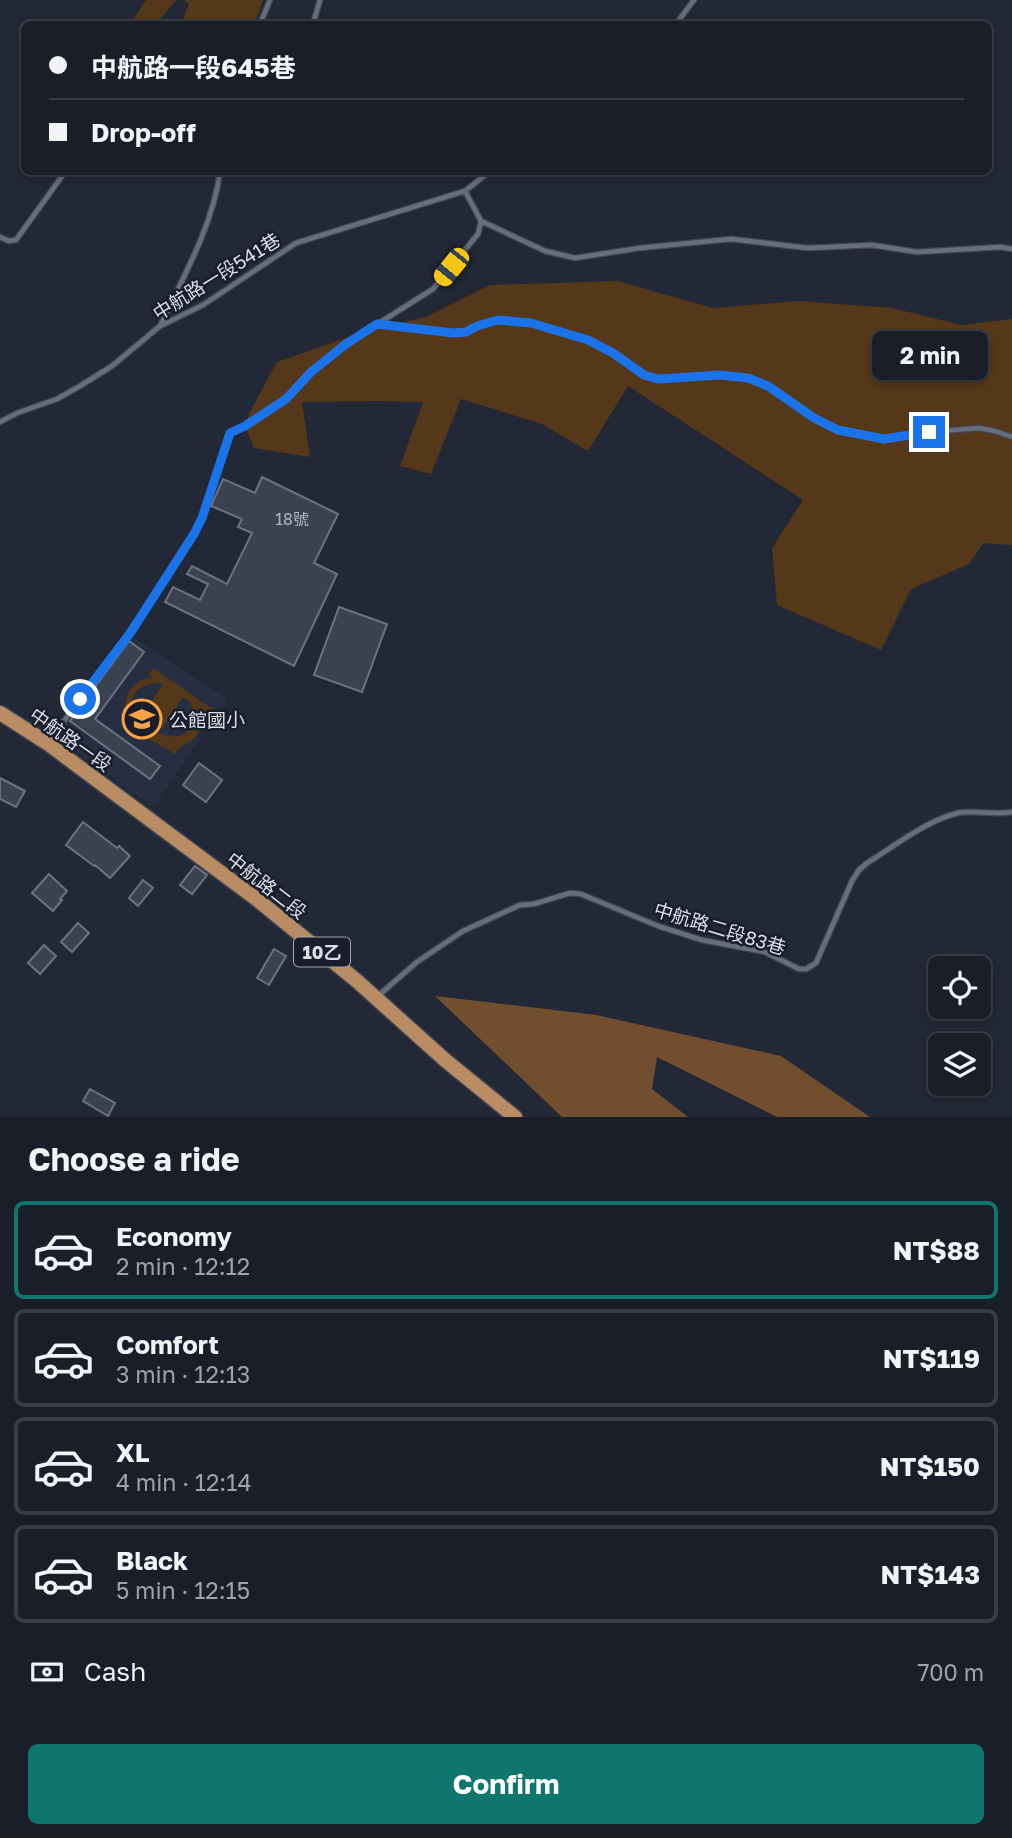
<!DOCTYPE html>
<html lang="en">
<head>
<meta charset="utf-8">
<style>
	:root { --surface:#1a1e28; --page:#272b34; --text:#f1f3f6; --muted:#9fa2a8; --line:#383c45; --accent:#0f766e }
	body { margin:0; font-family:"Golos Text","Noto Sans TC",sans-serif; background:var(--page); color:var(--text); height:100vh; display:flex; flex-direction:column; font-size:26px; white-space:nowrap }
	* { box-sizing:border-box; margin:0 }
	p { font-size:23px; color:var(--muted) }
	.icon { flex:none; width:38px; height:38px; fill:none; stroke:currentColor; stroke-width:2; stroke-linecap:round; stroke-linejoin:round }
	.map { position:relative; height:1117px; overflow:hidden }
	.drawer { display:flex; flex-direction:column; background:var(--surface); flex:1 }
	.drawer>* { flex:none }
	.hud { position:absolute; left:21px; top:21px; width:971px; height:154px; border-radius:10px; box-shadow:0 4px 10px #0003,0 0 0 2px var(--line); display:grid; align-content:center; height:154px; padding:0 28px; background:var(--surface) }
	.tools { position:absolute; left:928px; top:956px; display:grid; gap:14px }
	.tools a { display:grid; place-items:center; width:63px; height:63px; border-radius:10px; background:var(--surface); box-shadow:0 4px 10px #0003,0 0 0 2px var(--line); font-size:35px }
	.end { position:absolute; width:32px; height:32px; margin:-16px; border:9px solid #1a73e8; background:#fff; box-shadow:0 0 0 4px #fff }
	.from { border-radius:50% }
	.bubble { position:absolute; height:49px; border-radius:10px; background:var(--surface); box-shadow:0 4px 10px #0003,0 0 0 2px var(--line); font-size:23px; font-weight:700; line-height:49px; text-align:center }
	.car { position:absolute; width:21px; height:42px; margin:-21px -10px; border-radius:9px; box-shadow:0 0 5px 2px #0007; background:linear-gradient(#f5c518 24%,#345 0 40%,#f5c518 0 76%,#345 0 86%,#f5c518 0) }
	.hud b { display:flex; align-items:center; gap:24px; height:66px; font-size:26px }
	.hud b+b { border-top:2px solid var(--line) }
	.hud i { width:18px; height:18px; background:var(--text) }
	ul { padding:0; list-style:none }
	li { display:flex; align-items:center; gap:21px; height:98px; margin:0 14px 10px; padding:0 14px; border:4px solid var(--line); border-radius:10px }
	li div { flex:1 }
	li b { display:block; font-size:26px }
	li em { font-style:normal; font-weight:700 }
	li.current { border-color:var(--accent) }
	li>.icon { width:63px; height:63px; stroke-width:1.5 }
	h2 { padding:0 28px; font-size:32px; line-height:84px }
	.pay { display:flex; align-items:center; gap:18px; height:77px; padding:0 28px; font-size:26px }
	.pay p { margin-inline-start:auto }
	.action { display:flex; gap:14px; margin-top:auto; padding:14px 28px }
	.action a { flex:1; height:80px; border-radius:10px; background:var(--accent); color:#fff; font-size:28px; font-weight:700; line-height:80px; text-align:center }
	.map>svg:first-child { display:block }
</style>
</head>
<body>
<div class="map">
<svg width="1012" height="1117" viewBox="0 0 1012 1117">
	<rect width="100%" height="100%" fill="#222835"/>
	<!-- built -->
	<path fill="#262f42" d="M131,636L228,699L153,807L56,738Z"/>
	<!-- green -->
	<path fill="#553719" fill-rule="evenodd" d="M146,0H176L156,24H130Z
		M184,0H263L255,24H181L189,4Z
		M617,281L713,308L799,301L892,308L961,325L1012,319V545L983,543L969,564L911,589L881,650L777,605L772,548L803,500L628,386L588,451L542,424L461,399L431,474L400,466L423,402L377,401L302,402L310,457L254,448L245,426L250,412L277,362L372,329L426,317L490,285Z
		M153,668L217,712L214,718L203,712C202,725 201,735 188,743C182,746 179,747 175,754C163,747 143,737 133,727C122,716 123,692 137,683C141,680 147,679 152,678L149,674ZM156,683L163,684L142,715L162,729L183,697L191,703C204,783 83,696 156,683Z"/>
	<!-- forest -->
	<path fill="#714f2e" d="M435,996L596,1015L781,1056L870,1117H777L657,1057L652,1089L688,1117H562Z"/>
	<!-- building -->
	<path fill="#3a414f" stroke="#6b7282" stroke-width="2" d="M262,477L338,514L314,563L337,574L294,666L165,602L173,587L200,600L208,584L187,574L192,566L227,584L252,533L238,527L242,519L211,506L223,479L255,493Z
		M339,607L387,624L362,692L314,675Z
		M129,641L144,652L95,719L160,766L150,779L70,721Z
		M199,763L222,780L206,802L183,785Z
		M0,778L25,791L16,807L0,799Z
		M83,822L117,848L119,846L130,856L110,878L95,865L94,866L66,845Z
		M195,866L207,875L192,894L180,885Z
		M49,874L67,891L60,899L62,900L53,911L32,893Z
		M143,880L153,888L138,906L129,898Z
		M78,923L89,933L72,952L61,942Z
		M44,945L56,956L40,974L28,963Z
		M274,949L286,956L269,985L257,978Z
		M90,1089L115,1103L108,1116L83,1101Z"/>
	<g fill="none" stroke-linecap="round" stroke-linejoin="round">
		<defs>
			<path id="service" d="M260,24L270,0
				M313,24L320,0
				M676,24L694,0
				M481,221L545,251L575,258L640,248L731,239L808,248L872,245L917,252L1001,247L1012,249
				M0,237L9,241L16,240L65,172
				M379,325L453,333L466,332L477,326L497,320L531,323L588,340L613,353L634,369L658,379L720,375L748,378L768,386L814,417L838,430L884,439L929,432L979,428L995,431L1012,437
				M160,326C183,278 213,225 220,172
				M0,422L17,413L57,399L80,386L112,366L160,326L203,305L296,243L465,191
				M50,740L130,632L194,534L202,518L230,433L245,426L271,410L286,399L311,372L346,344L433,289L478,234L481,221L465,191L489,172
				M378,996L417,962L463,931L520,905L534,904L570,893L581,894L658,926L702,940L765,952L799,969H806L816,963L852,881L859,870L867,863C893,847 927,820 958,813C975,810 994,815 1012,812"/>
			<path id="primary" d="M0,713L47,743L259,901L357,981L445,1060L515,1117"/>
		</defs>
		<!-- service casing -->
		<use href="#service" stroke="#414652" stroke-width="7"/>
		<!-- primary casing -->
		<use href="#primary" stroke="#414652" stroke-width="17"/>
		<!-- service -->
		<use href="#service" stroke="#666d7d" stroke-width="4.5"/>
		<!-- primary -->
		<use href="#primary" stroke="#b98c63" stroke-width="14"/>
	</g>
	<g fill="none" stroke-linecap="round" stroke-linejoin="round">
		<!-- route -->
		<path stroke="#1a73e8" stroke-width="9" d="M80,699L131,632L194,534L202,518L230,433L245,426L286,399L311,372L346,344L377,324L453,333L466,332L477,326L498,320L531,323L588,340L613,353L644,375L658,379L720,375L748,378L768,386L814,418L838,430L884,439L929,432"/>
	</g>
	<!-- icons -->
	<defs>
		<symbol id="school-ring" viewBox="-11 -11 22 22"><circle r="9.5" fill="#181e2b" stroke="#f7a148" stroke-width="1.5"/><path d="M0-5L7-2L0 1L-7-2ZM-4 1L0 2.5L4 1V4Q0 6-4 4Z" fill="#f7a148"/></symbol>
	</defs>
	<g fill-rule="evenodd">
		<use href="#school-ring" x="120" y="697" width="44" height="44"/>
	</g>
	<g text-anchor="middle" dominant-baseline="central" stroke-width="5" stroke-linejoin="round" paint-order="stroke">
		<!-- number labels -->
		<g font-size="16" fill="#b1b7c1">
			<text x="292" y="519">18號</text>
		</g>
		<!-- shield labels -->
		<rect fill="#181e2b" stroke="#9fa4af" stroke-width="2" x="294" y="937.5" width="56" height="29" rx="5"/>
		<g font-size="18" font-weight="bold" fill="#d9dee7">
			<text x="322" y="952">10乙</text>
		</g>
		<!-- street labels -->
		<g font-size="19" fill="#d9dee7" stroke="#181e2b">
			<text transform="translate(216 276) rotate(-32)">中航路一段541巷</text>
			<text transform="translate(71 739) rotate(35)">中航路一段</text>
			<text transform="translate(267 885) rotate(38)">中航路二段</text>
			<text transform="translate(720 928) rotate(17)">中航路二段83巷</text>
		</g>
		<!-- poi labels -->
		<g font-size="19" fill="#d9dee7" stroke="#181e2b" text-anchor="start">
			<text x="169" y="719">公館國小</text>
		</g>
	</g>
</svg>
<div class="tools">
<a><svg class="icon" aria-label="locate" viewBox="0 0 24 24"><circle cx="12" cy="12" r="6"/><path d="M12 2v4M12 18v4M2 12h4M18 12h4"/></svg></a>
<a><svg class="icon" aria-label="layers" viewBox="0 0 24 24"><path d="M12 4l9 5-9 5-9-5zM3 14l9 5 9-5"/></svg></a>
</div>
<i class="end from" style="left:80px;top:699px"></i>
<i class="end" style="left:929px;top:432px"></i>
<div class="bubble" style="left:872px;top:331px;width:116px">2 min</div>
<i class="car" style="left:451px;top:267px;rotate:219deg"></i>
<div class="hud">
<b><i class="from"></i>中航路一段645巷</b>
<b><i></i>Drop-off</b>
</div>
</div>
<section class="drawer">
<h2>Choose a ride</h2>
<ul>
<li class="current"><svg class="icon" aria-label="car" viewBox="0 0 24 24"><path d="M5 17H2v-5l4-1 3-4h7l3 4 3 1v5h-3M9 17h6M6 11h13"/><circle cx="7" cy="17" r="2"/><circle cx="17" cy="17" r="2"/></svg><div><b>Economy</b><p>2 min · 12:12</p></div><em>NT$88</em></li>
<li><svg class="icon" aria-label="car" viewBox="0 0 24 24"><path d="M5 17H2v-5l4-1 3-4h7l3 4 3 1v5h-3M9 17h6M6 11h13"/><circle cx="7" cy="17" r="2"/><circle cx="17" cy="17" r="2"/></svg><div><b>Comfort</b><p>3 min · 12:13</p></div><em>NT$119</em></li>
<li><svg class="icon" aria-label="car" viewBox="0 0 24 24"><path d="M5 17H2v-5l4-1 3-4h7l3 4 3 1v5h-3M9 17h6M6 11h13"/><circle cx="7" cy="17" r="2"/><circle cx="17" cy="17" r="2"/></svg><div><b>XL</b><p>4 min · 12:14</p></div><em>NT$150</em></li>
<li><svg class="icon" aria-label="car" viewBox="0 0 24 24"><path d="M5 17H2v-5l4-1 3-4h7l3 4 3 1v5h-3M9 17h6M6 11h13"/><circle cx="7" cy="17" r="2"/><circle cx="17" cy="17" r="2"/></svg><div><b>Black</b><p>5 min · 12:15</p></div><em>NT$143</em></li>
</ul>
<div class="pay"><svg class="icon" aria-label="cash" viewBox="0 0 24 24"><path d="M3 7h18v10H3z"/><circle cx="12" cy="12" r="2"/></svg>Cash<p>700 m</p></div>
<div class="action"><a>Confirm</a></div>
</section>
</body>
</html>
